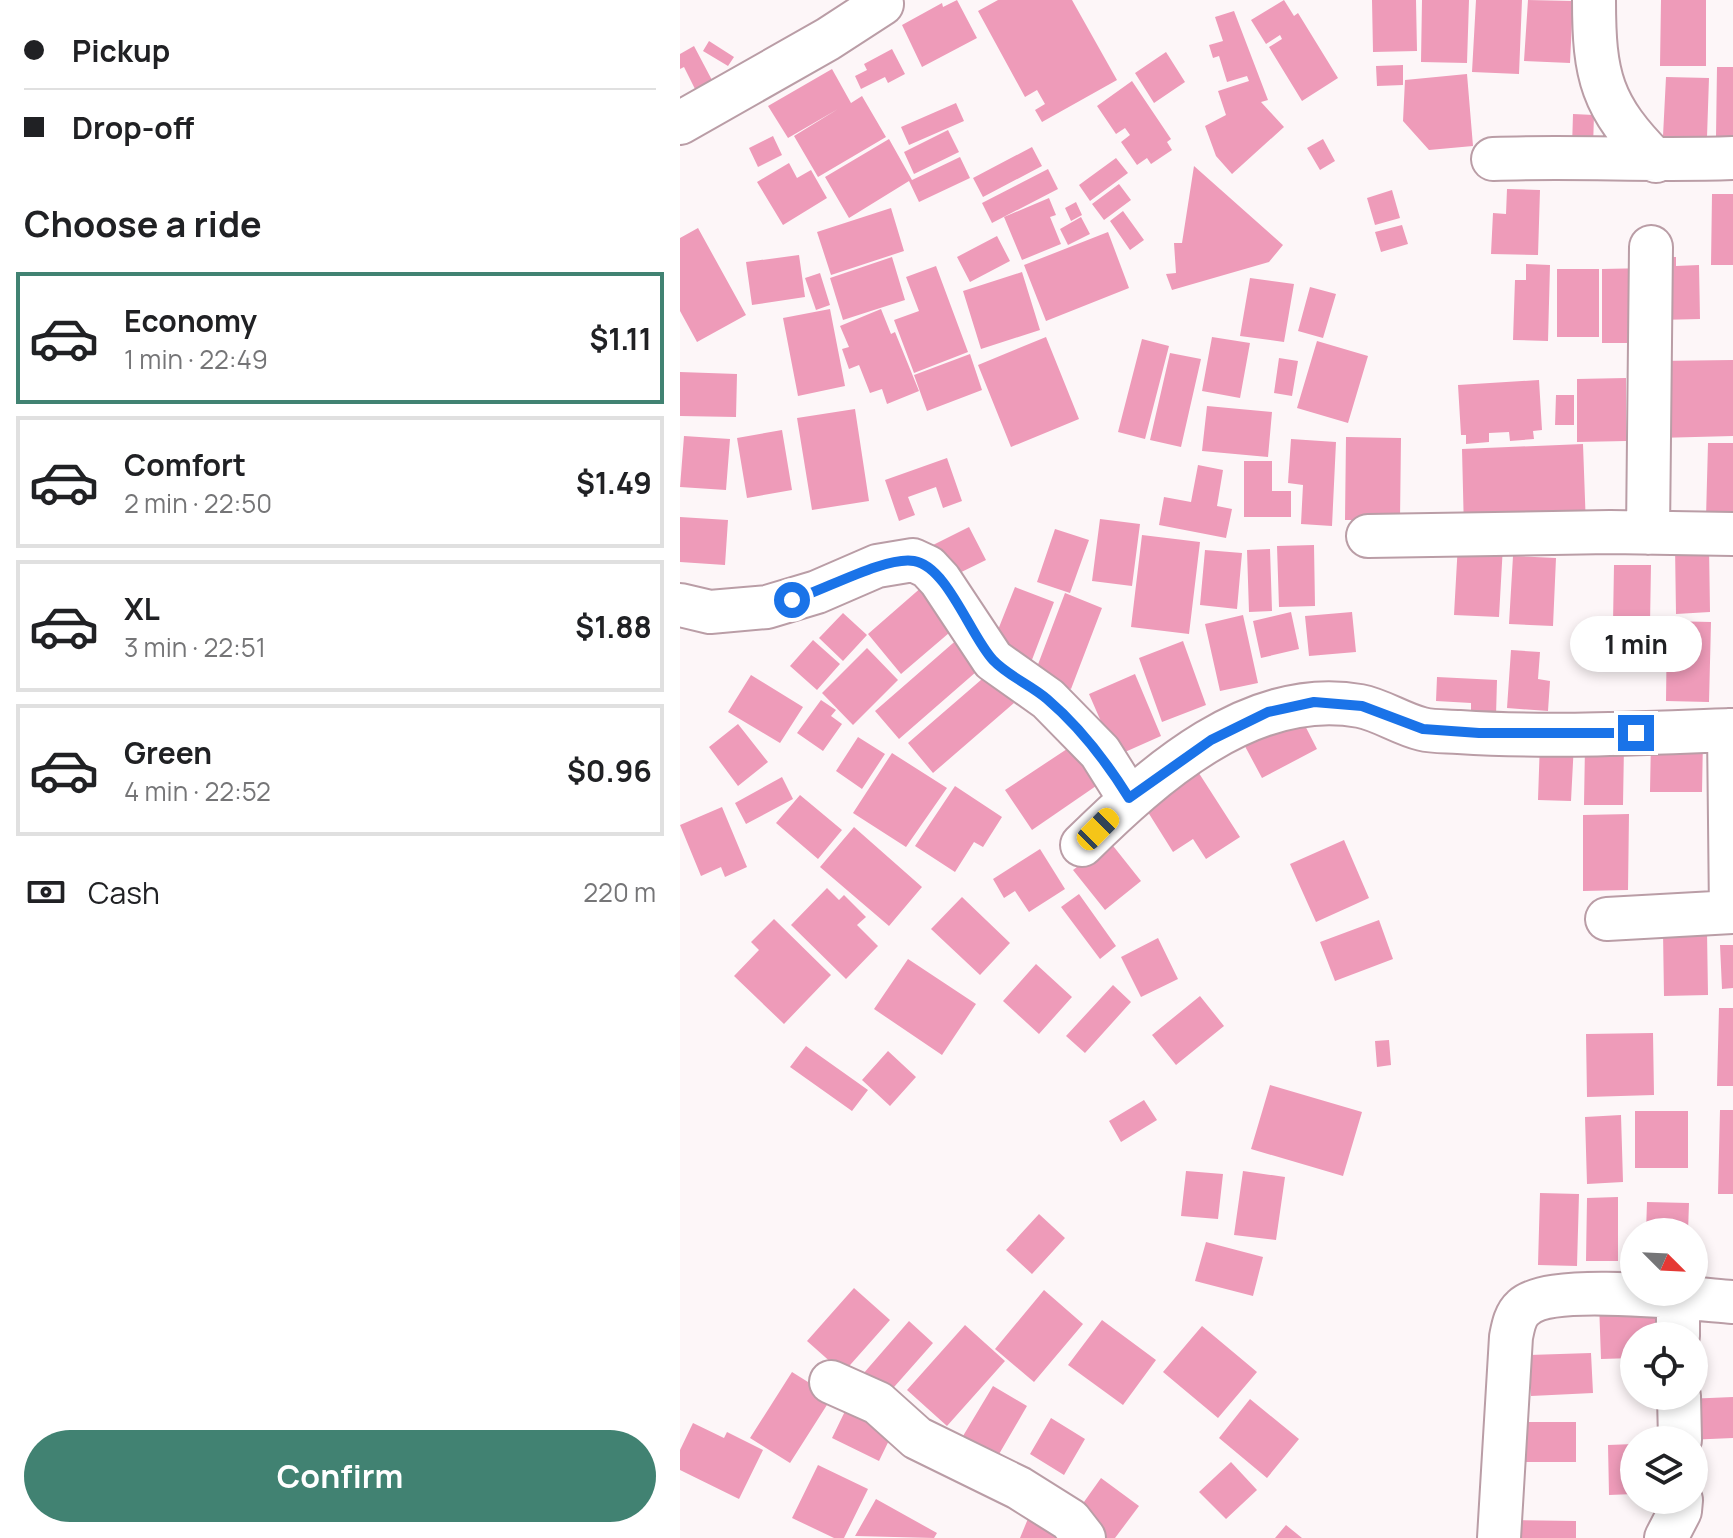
<!DOCTYPE html>
<html lang="en">
<head>
<meta charset="utf-8">
<style>
	:root { --surface:#fff; --page:#f2f2f2; --text:#202124; --muted:#757577; --line:#e0e0e0; --accent:#418272 }
	body { margin:0; font-family:Manrope,sans-serif; background:var(--page); color:var(--text); height:100vh; display:flex; flex-direction:column; font-size:30px; white-space:nowrap }
	* { box-sizing:border-box; margin:0 }
	p { font-size:26px; color:var(--muted) }
	.icon { flex:none; width:44px; height:44px; fill:none; stroke:currentColor; stroke-width:2; stroke-linecap:round; stroke-linejoin:round }
	.map { position:relative; flex:1; overflow:hidden }
	.panel { display:flex; flex-direction:column; background:var(--surface); width:680px }
	.panel>* { flex:none }
	.banner { display:grid; align-content:center; height:176px; padding:0 24px; background:var(--surface) }
	.needle { width:52px; rotate:114deg }
	.fabs { position:absolute; left:940px; top:1218px; display:grid; gap:16px }
	.fabs a { display:grid; place-items:center; width:88px; height:88px; border-radius:50%; background:var(--surface); box-shadow:0 4px 12px #0003; font-size:40px }
	.end { position:absolute; width:36px; height:36px; margin:-18px; border:10px solid #1a73e8; background:#fff; box-shadow:0 0 0 4px #fff }
	.from { border-radius:50% }
	.bubble { position:absolute; height:56px; border-radius:28px; background:var(--surface); box-shadow:0 4px 12px #0003; font-size:26px; font-weight:700; line-height:56px; text-align:center }
	.car { position:absolute; width:24px; height:48px; margin:-24px -12px; border-radius:10px; box-shadow:0 0 6px 2px #0007; background:linear-gradient(#f5c518 24%,#345 0 40%,#f5c518 0 76%,#345 0 86%,#f5c518 0) }
	.banner b { display:flex; align-items:center; gap:28px; height:76px; font-size:30px }
	.banner b+b { border-top:2px solid var(--line) }
	.banner i { width:20px; height:20px; background:var(--text) }
	ul { padding:0; list-style:none }
	li { display:flex; align-items:center; gap:24px; height:132px; margin:0 16px 12px; padding:0 8px; border:4px solid var(--line); border-radius:0px }
	li div { flex:1 }
	li b { display:block; font-size:30px }
	li em { font-style:normal; font-weight:700 }
	li.selected { border-color:var(--accent) }
	li>.icon { width:72px; height:72px; stroke-width:1.5 }
	h2 { padding:0 24px; font-size:36px; line-height:96px }
	.pay { display:flex; align-items:center; gap:20px; height:88px; padding:0 24px; font-size:30px }
	.pay p { margin-inline-start:auto }
	.button { display:flex; gap:16px; margin-top:auto; padding:16px 24px }
	.button a { flex:1; height:92px; border-radius:48px; background:var(--accent); color:#fff; font-size:32px; font-weight:700; line-height:92px; text-align:center }
	main { display:flex; flex:1; min-height:0 }
	.map>svg:first-child { display:block }
</style>
</head>
<body>
<main>
<section class="panel">
<div class="banner">
<b><i class="from"></i>Pickup</b>
<b><i></i>Drop-off</b>
</div>
<h2>Choose a ride</h2>
<ul>
<li class="selected"><svg class="icon" aria-label="car" viewBox="0 0 24 24"><path d="M5 17H2v-5l4-1 3-4h7l3 4 3 1v5h-3M9 17h6M6 11h13"/><circle cx="7" cy="17" r="2"/><circle cx="17" cy="17" r="2"/></svg><div><b>Economy</b><p>1 min · 22:49</p></div><em>$1.11</em></li>
<li><svg class="icon" aria-label="car" viewBox="0 0 24 24"><path d="M5 17H2v-5l4-1 3-4h7l3 4 3 1v5h-3M9 17h6M6 11h13"/><circle cx="7" cy="17" r="2"/><circle cx="17" cy="17" r="2"/></svg><div><b>Comfort</b><p>2 min · 22:50</p></div><em>$1.49</em></li>
<li><svg class="icon" aria-label="car" viewBox="0 0 24 24"><path d="M5 17H2v-5l4-1 3-4h7l3 4 3 1v5h-3M9 17h6M6 11h13"/><circle cx="7" cy="17" r="2"/><circle cx="17" cy="17" r="2"/></svg><div><b>XL</b><p>3 min · 22:51</p></div><em>$1.88</em></li>
<li><svg class="icon" aria-label="car" viewBox="0 0 24 24"><path d="M5 17H2v-5l4-1 3-4h7l3 4 3 1v5h-3M9 17h6M6 11h13"/><circle cx="7" cy="17" r="2"/><circle cx="17" cy="17" r="2"/></svg><div><b>Green</b><p>4 min · 22:52</p></div><em>$0.96</em></li>
</ul>
<div class="pay"><svg class="icon" aria-label="cash" viewBox="0 0 24 24"><path d="M3 7h18v10H3z"/><circle cx="12" cy="12" r="2"/></svg>Cash<p>220 m</p></div>
<div class="button"><a>Confirm</a></div>
</section>
<div class="map">
<svg width="1053" height="1538" viewBox="0 0 1053 1538">
	<rect width="100%" height="100%" fill="#fdf6f8"/>
	<!-- building -->
	<path fill="#ee9bb9" d="M277,0L297,38L242,67L222,25L262,3L263,7Z
		M318,0H392L437,80L362,122L355,110L365,104L357,90L345,97L298,11Z
		M604,0L614,16L618,13L658,78L622,101L589,47L602,39L600,35L586,44L571,20Z
		M692,0H736L737,51L693,52Z
		M742,0H789L787,63L741,62Z
		M796,0H842L839,74L792,72Z
		M848,0L893,1L890,63L844,61Z
		M981,0H1026V66H980Z
		M554,11L588,100L581,102L604,127L552,174L536,156L525,126L546,115L538,91L569,81L567,76L547,82L539,56L533,58L529,45L543,41L535,17Z
		M29,41L54,57L48,66L23,51Z
		M14,46L33,82L16,91L4,67L0,69V54Z
		M212,49L225,74L208,83L205,77L181,89L175,76L187,70L184,64Z
		M486,52L505,82L474,103L455,73Z
		M723,65V85L697,86L696,66Z
		M1037,67H1053V137H1036Z
		M152,69L171,103L182,96L206,137L138,177L114,136L158,109L108,138L88,106Z
		M787,74L793,146L749,150L723,121L725,80Z
		M986,77L1029,78L1027,137L983,136Z
		M452,81L491,139L487,142L492,150L471,164L467,158L457,165L441,142L450,135L445,128L436,134L417,106Z
		M276,103L284,121L229,145L221,127Z
		M893,114L914,115L913,147H892Z
		M268,130L279,152L234,174L224,152Z
		M93,136L102,155L78,167L69,148Z
		M209,139L232,180L280,157L290,178L239,202L229,181L169,218L145,177Z
		M643,139L655,161L640,170L627,148Z
		M352,147L362,166L303,197L293,178Z
		M436,158L448,173L410,201L399,185Z
		M109,163L117,178L131,170L147,198L103,225L77,182Z
		M514,166L603,245L589,262L492,290L486,274L496,273L494,243H502Z
		M368,169L378,189L312,223L302,203Z
		M439,184L451,200L424,220L412,204Z
		M827,189L860,190L858,255L811,254L813,213L826,214Z
		M712,190L720,218L695,225L687,198Z
		M1032,194H1053V265H1031Z
		M369,198L376,215L370,217L381,244L342,260L324,217Z
		M396,202L402,215L391,221L385,208Z
		M211,208L224,251L151,275L137,232Z
		M443,211L464,240L450,250L430,221Z
		M401,217L410,234L388,245L380,229Z
		M722,225L728,244L701,252L695,232Z
		M18,228L66,315L17,342L0,311V238Z
		M428,232L449,288L366,321L344,265Z
		M317,236L330,261L290,282L277,257Z
		M119,255L125,297L72,305L66,262Z
		M212,257L225,300L163,320L150,278Z
		M978,257H996V266L1019,265L1020,319L978,320Z
		M846,264L870,265L868,341L833,340L835,280H846Z
		M256,266L288,352L234,373L214,320L239,311L226,277Z
		M969,268V343H922V269Z
		M877,269H919V337H877Z
		M342,272L360,330L301,349L283,291Z
		M140,273L150,305L136,310L125,278Z
		M570,278L614,284L604,342L560,336Z
		M630,287L656,294L643,338L618,331Z
		M150,309L165,386L118,396L103,318Z
		M201,309L211,334L215,332L239,391L207,404L202,389L190,393L179,365L169,369L162,349L169,347L160,326Z
		M366,337L399,419L331,447L298,365Z
		M532,337L570,343L560,398L522,391Z
		M462,339L489,346L465,439L438,432Z
		M637,341L688,356L668,423L617,408Z
		M490,353L521,359L501,447L470,440Z
		M290,354L302,390L247,411L234,375Z
		M599,358L618,361L612,396L594,393Z
		M1053,360V436L977,438L976,361Z
		M0,372L57,374L56,417L0,416Z
		M946,378V441L897,442V379Z
		M859,380L862,430L853,431L854,439L830,441L829,432L809,433V442L786,444V435H781L778,385Z
		M876,395H894V425H875Z
		M527,406L592,412L588,457L522,451Z
		M175,409L189,501L132,510L117,418Z
		M102,430L112,490L67,498L57,438Z
		M4,436L50,439L46,490L0,487Z
		M666,437L721,438L720,520H665Z
		M611,439L656,442L652,526L621,524L623,485L608,483Z
		M1028,443H1053V518H1026Z
		M903,444L906,527L784,531L782,449Z
		M267,458L282,501L263,508L256,487L228,497L235,515L219,521L205,480Z
		M564,461H592V491H611V517H564Z
		M518,465L543,470L537,506L552,509L546,538L479,525L484,497L511,502Z
		M0,517L48,520L45,565L0,562Z
		M420,519L460,524L452,586L412,581Z
		M289,527L306,560L265,580L249,547Z
		M375,529L409,540L390,593L357,582Z
		M462,535L520,542L509,634L451,627Z
		M778,543L823,545L819,617L774,615Z
		M634,545L635,606L599,607L597,546Z
		M1029,545L1030,612L996,614L995,546Z
		M590,549L592,611L569,612L567,550Z
		M525,550L562,553L557,609L520,605Z
		M833,556L876,558L873,626L829,624Z
		M934,565H971L970,624L933,623Z
		M243,586L276,627L221,674L188,634Z
		M335,587L374,602L350,665L310,650Z
		M385,593L422,608L391,689L354,675Z
		M611,612L619,649L581,658L573,621Z
		M672,612L676,652L629,656L625,616Z
		M163,613L187,635L163,661L139,638Z
		M563,615L578,683L540,691L525,624Z
		M987,621L1031,622L1029,702L986,701Z
		M280,637L304,665L219,739L195,711Z
		M133,640L160,664L137,690L110,666Z
		M503,641L526,705L482,722L459,658Z
		M187,648L218,680L173,725L142,693Z
		M831,650L860,652L858,679L870,681L868,711L827,708Z
		M309,673L334,703L253,773L228,743Z
		M455,674L481,736L436,756L409,694Z
		M71,675L123,707L100,743L48,712Z
		M757,677L817,680L816,716L791,715V703L756,701Z
		M141,700L156,710L151,716L162,724L143,751L117,733Z
		M616,708L637,749L582,778L560,737Z
		M58,724L88,762L58,786L29,747Z
		M178,737L205,754L182,789L156,771Z
		M971,738L1023,739L1022,792H970Z
		M860,741L894,743L891,801L858,800Z
		M905,746H944L943,805H904Z
		M390,747L416,786L352,830L325,790Z
		M212,753L267,788L226,847L173,813Z
		M515,767L560,837L526,859L513,839L493,852L461,801Z
		M102,777L113,799L66,824L55,803Z
		M275,786L322,817L303,847L294,842L275,872L235,846Z
		M120,795L162,830L138,859L96,823Z
		M42,807L67,867L45,877L41,867L21,876L0,825Z
		M949,814L948,890L903,891V815Z
		M174,827L242,887L209,926L140,867Z
		M664,840L689,898L636,922L610,864Z
		M430,842L461,881L425,910L393,870Z
		M360,849L385,889L349,912L335,891L324,898L313,879Z
		M147,888L159,900L164,895L186,917L177,925L198,946L166,979L111,925Z
		M399,894L436,946L420,959L381,907Z
		M282,897L330,943L300,975L251,929Z
		M94,919L151,975L104,1024L54,976L79,950L71,942Z
		M699,920L713,959L655,981L640,942Z
		M1027,931L1028,995L984,996L983,932Z
		M478,938L498,979L461,997L441,957Z
		M1040,945H1053V988L1042,989Z
		M228,959L296,1004L262,1055L194,1009Z
		M356,964L392,997L359,1034L323,1001Z
		M433,985L451,1002L405,1053L386,1036Z
		M520,996L544,1026L496,1065L472,1035Z
		M1039,1008H1053V1086H1037Z
		M973,1033L974,1095L907,1097L906,1034Z
		M709,1040L711,1065L697,1067L695,1041Z
		M126,1046L188,1090L172,1111L110,1067Z
		M208,1051L236,1077L210,1106L182,1080Z
		M590,1085L682,1112L663,1176L571,1149Z
		M464,1100L477,1120L441,1142L429,1121Z
		M1040,1110H1053V1194H1038Z
		M955,1111H1008V1168H955Z
		M941,1115L943,1182L907,1184L905,1117Z
		M506,1171L543,1174L538,1219L501,1216Z
		M563,1171L605,1177L596,1240L554,1235Z
		M860,1193L899,1194L897,1266L858,1265Z
		M938,1197V1261H906L907,1198Z
		M967,1202L1009,1203L1008,1232H966Z
		M359,1214L385,1238L352,1274L326,1250Z
		M526,1242L583,1257L573,1296L515,1281Z
		M174,1288L210,1320L163,1373L127,1341Z
		M364,1290L403,1324L354,1382L315,1349Z
		M980,1301L981,1336H954V1358L921,1359L919,1303Z
		M422,1320L476,1360L443,1405L388,1365Z
		M229,1321L253,1343L207,1395L183,1374Z
		M285,1325L325,1361L267,1426L227,1390Z
		M522,1326L577,1372L538,1418L483,1372Z
		M911,1353L913,1393L851,1396L849,1355Z
		M112,1372L152,1397L110,1463L70,1438Z
		M313,1386L347,1406L315,1461L280,1441Z
		M1053,1397V1438L1007,1440L1006,1399Z
		M570,1399L619,1439L587,1478L539,1438Z
		M168,1405L215,1428L199,1461L152,1438Z
		M371,1418L405,1439L384,1475L350,1454Z
		M834,1422H896V1462H834Z
		M13,1423L44,1438L47,1432L83,1450L59,1499L0,1470V1450Z
		M954,1444V1494L929,1495L928,1445Z
		M551,1462L577,1490L546,1519L519,1492Z
		M138,1465L188,1489L164,1538H154L112,1518Z
		M421,1478L459,1506L435,1538H423L394,1516Z
		M196,1499L257,1533L254,1538L175,1536Z
		M352,1509L380,1538H340Z
		M829,1520L896,1521V1538H829Z
		M606,1525L622,1538H595Z"/>
	<g fill="none" stroke-linecap="round" stroke-linejoin="round">
		<defs>
			<path id="minor" d="M914,0C914,76 921,106 976,161
				M0,123L148,39L202,4L200,0
				M813,159C893,156 973,161 1053,158
				M968,533L971,247
				M688,536L930,532L1053,534
				M0,605L30,612L87,607L137,592L197,566L233,560L248,567L260,580L313,660L368,699L420,752L449,798
				M1049,730L1051,912
				M402,845C473,775 572,686 680,706C701,710 721,724 742,729C754,732 767,731 779,732C870,738 962,733 1053,730
				M927,919L1053,912
				M998,1298V1336
				M151,1382L198,1403L237,1438L339,1488L390,1520L404,1538
				M999,1396L1000,1440
				M819,1538L831,1337C833,1327 835,1315 843,1308C870,1282 1013,1299 1053,1302
				M986,1538L1000,1511L1001,1500"/>
		</defs>
		<!-- minor casing -->
		<use href="#minor" stroke="#ba9da6" stroke-width="46"/>
		<!-- minor -->
		<use href="#minor" stroke="#fff" stroke-width="42"/>
	</g>
	<g fill="none" stroke-linecap="round" stroke-linejoin="round">
		<!-- route -->
		<path stroke="#1a73e8" stroke-width="10" d="M112,600C143,591 205,556 234,561C267,566 291,637 313,660C328,676 351,685 367,699C401,728 426,761 449,798L531,740L588,712L634,702L682,706L743,729L799,733H956"/>
	</g>
</svg>
<div class="fabs">
<a><svg class="needle" viewBox="-14 -14 28 28"><path d="M0-13l5 13h-10z" fill="#e53935"/><path d="M0 13l5-13h-10z" fill="#757577"/></svg></a>
<a><svg class="icon" aria-label="locate" viewBox="0 0 24 24"><circle cx="12" cy="12" r="6"/><path d="M12 2v4M12 18v4M2 12h4M18 12h4"/></svg></a>
<a><svg class="icon" aria-label="layers" viewBox="0 0 24 24"><path d="M12 4l9 5-9 5-9-5zM3 14l9 5 9-5"/></svg></a>
</div>
<i class="end from" style="left:112px;top:600px"></i>
<i class="end" style="left:956px;top:733px"></i>
<div class="bubble" style="left:890px;top:616px;width:132px">1 min</div>
<i class="car" style="left:418px;top:829px;rotate:45deg"></i>
</div>
</main>
</body>
</html>
